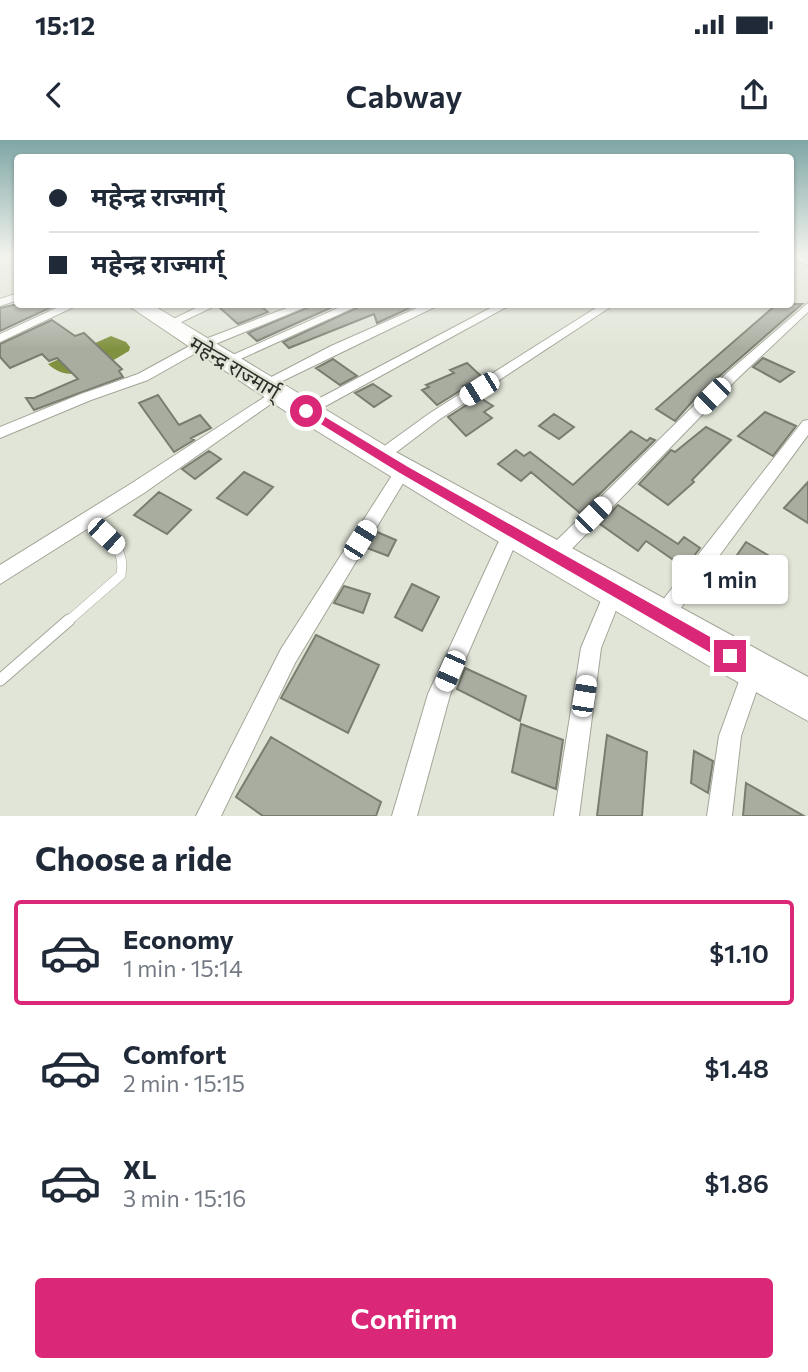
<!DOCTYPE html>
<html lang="en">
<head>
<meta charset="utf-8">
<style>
	:root { --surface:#fff; --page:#f6f6f7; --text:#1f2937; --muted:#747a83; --line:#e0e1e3; --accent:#db2777 }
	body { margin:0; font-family:Commissioner,"Noto Sans Devanagari",sans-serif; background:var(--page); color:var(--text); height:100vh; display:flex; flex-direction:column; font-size:26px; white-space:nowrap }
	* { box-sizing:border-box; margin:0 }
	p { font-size:23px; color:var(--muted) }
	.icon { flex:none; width:38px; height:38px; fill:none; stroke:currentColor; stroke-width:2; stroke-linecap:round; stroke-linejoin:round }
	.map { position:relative; height:676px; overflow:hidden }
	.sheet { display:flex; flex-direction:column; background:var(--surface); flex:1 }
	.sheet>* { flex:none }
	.top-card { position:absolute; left:14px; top:14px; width:780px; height:154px; border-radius:7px; box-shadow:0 2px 5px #0004; display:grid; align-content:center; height:154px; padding:0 35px; background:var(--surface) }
	.end { position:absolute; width:32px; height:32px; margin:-16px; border:9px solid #db2777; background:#fff; box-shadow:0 0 0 4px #fff }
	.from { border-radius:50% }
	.bubble { position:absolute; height:49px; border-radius:7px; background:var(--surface); box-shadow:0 2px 5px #0004; font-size:23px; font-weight:600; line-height:49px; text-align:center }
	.car { position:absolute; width:21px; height:42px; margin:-21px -10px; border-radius:9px; box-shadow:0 0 5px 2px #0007; background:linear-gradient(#fff 24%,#345 0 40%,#fff 0 76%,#345 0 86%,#fff 0) }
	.top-card b { display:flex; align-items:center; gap:24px; height:66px; font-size:26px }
	.top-card b+b { border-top:2px solid var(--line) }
	.top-card i { width:18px; height:18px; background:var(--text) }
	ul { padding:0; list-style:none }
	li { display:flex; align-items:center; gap:21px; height:105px; margin:0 14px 10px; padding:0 21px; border:4px solid transparent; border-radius:7px }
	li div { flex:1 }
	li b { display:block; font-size:26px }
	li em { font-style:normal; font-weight:600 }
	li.active { border-color:var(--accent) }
	li>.icon { width:63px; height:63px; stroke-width:1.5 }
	h2 { padding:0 35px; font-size:32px; line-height:84px }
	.button { display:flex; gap:14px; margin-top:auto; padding:14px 35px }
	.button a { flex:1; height:80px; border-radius:7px; background:var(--accent); color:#fff; font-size:28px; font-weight:600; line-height:80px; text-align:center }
	.status { display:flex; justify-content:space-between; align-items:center; height:49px; padding:0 35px; background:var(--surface); direction:ltr }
	.status svg { height:19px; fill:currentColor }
	header { display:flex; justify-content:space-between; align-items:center; height:91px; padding:0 35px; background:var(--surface); font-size:32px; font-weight:600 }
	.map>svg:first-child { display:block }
</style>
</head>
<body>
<div class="status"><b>15:12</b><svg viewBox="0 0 49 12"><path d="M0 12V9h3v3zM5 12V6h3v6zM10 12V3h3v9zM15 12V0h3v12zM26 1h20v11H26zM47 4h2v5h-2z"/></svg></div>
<header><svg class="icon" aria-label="back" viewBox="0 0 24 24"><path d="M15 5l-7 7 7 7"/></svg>Cabway<svg class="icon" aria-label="share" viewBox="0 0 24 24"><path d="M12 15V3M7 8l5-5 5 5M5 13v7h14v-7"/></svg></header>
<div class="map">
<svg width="808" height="676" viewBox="0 0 808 676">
	<rect width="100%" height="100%" fill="#e1e5d7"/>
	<!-- water -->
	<path fill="#809240" d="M111,196L126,202L130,207L129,211C105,225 72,247 48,224Z"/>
	<!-- building -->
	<path fill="#a9ada0" stroke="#797d70" stroke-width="2" d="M18,164H58L0,191V168Z
		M222,164H258L268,172L238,184L219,167Z
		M316,164H339L257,201L248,193Z
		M365,164H418L377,183L374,174L289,208L283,202Z
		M777,164H802L699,254L675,281L656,269Z
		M52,180L75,196L84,193L122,229L119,231L123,237L34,270L26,258H34L78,239L57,218L49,221L42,214L10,228L0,217V204Z
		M763,218L794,232L780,242L753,227Z
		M333,219L357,236L340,245L316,228Z
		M467,223L482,237L463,246L466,247L437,265L422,250L429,247L426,245L454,233L450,230Z
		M373,244L391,256L374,267L355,253Z
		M158,255L179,285L200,275L211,288L191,298L194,300L174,312L139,263Z
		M479,257L493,266L484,272L492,278L466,296L448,277Z
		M765,272L796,286L773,316L738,296Z
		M554,274L574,287L559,299L539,286Z
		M706,287L731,300L692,340L694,342L668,365L639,344L671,310L675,312Z
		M631,291L647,301L650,298L655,300L580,373L531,332L521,341L498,324L516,310L524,316L530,312L573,345Z
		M209,311L221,319L195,339L182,329Z
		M244,332L273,347L247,375L217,358Z
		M808,342V383L784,368Z
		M159,352L191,370L167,394L134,375Z
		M618,365L678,404L684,397L700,408L685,428L646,401L638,411L600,384Z
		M377,392L396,400L388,416L367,408Z
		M746,402L771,417L751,448L726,431Z
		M412,444L439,457L422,491L395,477Z
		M344,446L370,454L363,473L334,463Z
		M316,495L379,525L348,593L281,558Z
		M465,528L526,556L520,581L457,549Z
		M521,584L563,600L556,649L512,632Z
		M607,595L647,612L642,676H597Z
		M271,597L381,662L376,676H263L236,657Z
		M694,611L713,621L708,653L691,643Z
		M746,643L804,676H743Z"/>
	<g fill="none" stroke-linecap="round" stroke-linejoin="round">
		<defs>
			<path id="lane-far1" d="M67,482L121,435C126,407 108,397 89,380"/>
			<path id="lane" d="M0,540L69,480"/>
			<path id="street" d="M0,114H12L0,120Z
				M791,114L808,119V125L791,119Z
				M18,153V160L0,166V159Z
				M808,163V172L737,239L560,421L554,423L548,421L545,415L548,409L727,233Z
				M65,164H80L0,202V194Z
				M204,164H219L171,187L161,185Z
				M297,164H313L203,209L148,240L91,260L0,298V287L81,254L138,234L195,203Z
				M347,164H362L227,225H219L217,222Z
				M426,164H441L268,248L263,249L256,245L331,206Z
				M498,164H512L311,274L306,276L299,271L301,268Z
				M602,164H615L440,279L386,320H376L373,316L376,312L430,273Z
				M277,249L284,253L282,256L144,353L0,444V425L132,343Z
				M808,280V295L669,484L662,487L655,484L652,477L655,470L803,281Z
				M403,324L408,326L411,330L295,523L221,676H196L281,509L398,326Z
				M512,384L518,386L521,391L450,555L417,676H392L428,554L506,386Z
				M615,441L622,444L624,450L601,508L579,676H554L581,508L608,444Z
				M753,518L760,522L764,529L741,596L732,676H707L719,596L746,522Z"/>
			<path id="highway" d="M126,164H151L394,311L808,537V581L709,526L457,377L291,275Z"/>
		</defs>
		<!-- lane-far1 casing -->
		<use href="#lane-far1" stroke="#a2a698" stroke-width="10"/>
		<!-- lane casing -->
		<use href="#lane" stroke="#a2a698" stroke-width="13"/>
		<!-- street casing -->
		<use href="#street" stroke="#a2a698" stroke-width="2"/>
		<!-- highway casing -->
		<use href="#highway" stroke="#a2a698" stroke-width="2"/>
		<!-- lane-far1 -->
		<use href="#lane-far1" stroke="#fff" stroke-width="9"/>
		<!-- lane -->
		<use href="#lane" stroke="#fff" stroke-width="11"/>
		<!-- street -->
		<use href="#street" fill="#fff" fill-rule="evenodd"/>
		<!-- highway -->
		<use href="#highway" fill="#fff" fill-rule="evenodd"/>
	</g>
	<!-- sky -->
	<linearGradient id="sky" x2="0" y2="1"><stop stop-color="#7ea6a5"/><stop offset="0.55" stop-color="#f2f3ed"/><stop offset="1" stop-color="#f2f3ed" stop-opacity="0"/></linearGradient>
	<rect width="808" height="209" fill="url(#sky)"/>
	<!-- route -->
	<path fill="#db2777" d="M303,268H310L408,327L735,511L737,516L735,521L730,523L725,521L400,333L303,273Z"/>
	<g text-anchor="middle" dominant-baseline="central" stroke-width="5" stroke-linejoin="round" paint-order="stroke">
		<!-- street labels -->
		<g font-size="21" fill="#2c2e29" stroke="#e1e5d7">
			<text transform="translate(235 227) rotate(31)">महेन्द्र राज्मार्ग्</text>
		</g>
	</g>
</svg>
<i class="end from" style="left:306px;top:271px"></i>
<i class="end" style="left:730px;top:516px"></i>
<div class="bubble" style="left:672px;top:415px;width:116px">1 min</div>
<i class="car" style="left:479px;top:249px;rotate:238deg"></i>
<i class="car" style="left:712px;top:256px;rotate:225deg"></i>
<i class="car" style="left:593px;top:375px;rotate:45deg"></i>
<i class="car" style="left:106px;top:396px;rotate:133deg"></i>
<i class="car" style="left:360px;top:400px;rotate:32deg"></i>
<i class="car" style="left:450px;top:531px;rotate:204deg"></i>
<i class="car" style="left:584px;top:556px;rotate:9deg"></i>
<div class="top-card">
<b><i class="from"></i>महेन्द्र राज्मार्ग्</b>
<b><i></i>महेन्द्र राज्मार्ग्</b>
</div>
</div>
<section class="sheet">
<h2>Choose a ride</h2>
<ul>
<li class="active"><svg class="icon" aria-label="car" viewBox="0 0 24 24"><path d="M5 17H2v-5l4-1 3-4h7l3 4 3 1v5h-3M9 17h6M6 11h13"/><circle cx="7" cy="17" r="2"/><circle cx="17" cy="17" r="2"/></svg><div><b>Economy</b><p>1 min · 15:14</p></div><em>$1.10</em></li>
<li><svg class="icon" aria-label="car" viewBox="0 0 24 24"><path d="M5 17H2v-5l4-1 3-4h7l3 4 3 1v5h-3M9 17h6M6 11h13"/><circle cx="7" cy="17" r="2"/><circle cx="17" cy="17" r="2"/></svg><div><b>Comfort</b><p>2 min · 15:15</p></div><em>$1.48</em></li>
<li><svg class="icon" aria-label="car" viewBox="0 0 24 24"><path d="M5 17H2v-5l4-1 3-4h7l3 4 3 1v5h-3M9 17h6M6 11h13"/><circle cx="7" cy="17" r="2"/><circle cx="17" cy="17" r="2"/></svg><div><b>XL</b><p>3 min · 15:16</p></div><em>$1.86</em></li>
</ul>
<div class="button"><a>Confirm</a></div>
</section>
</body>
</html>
